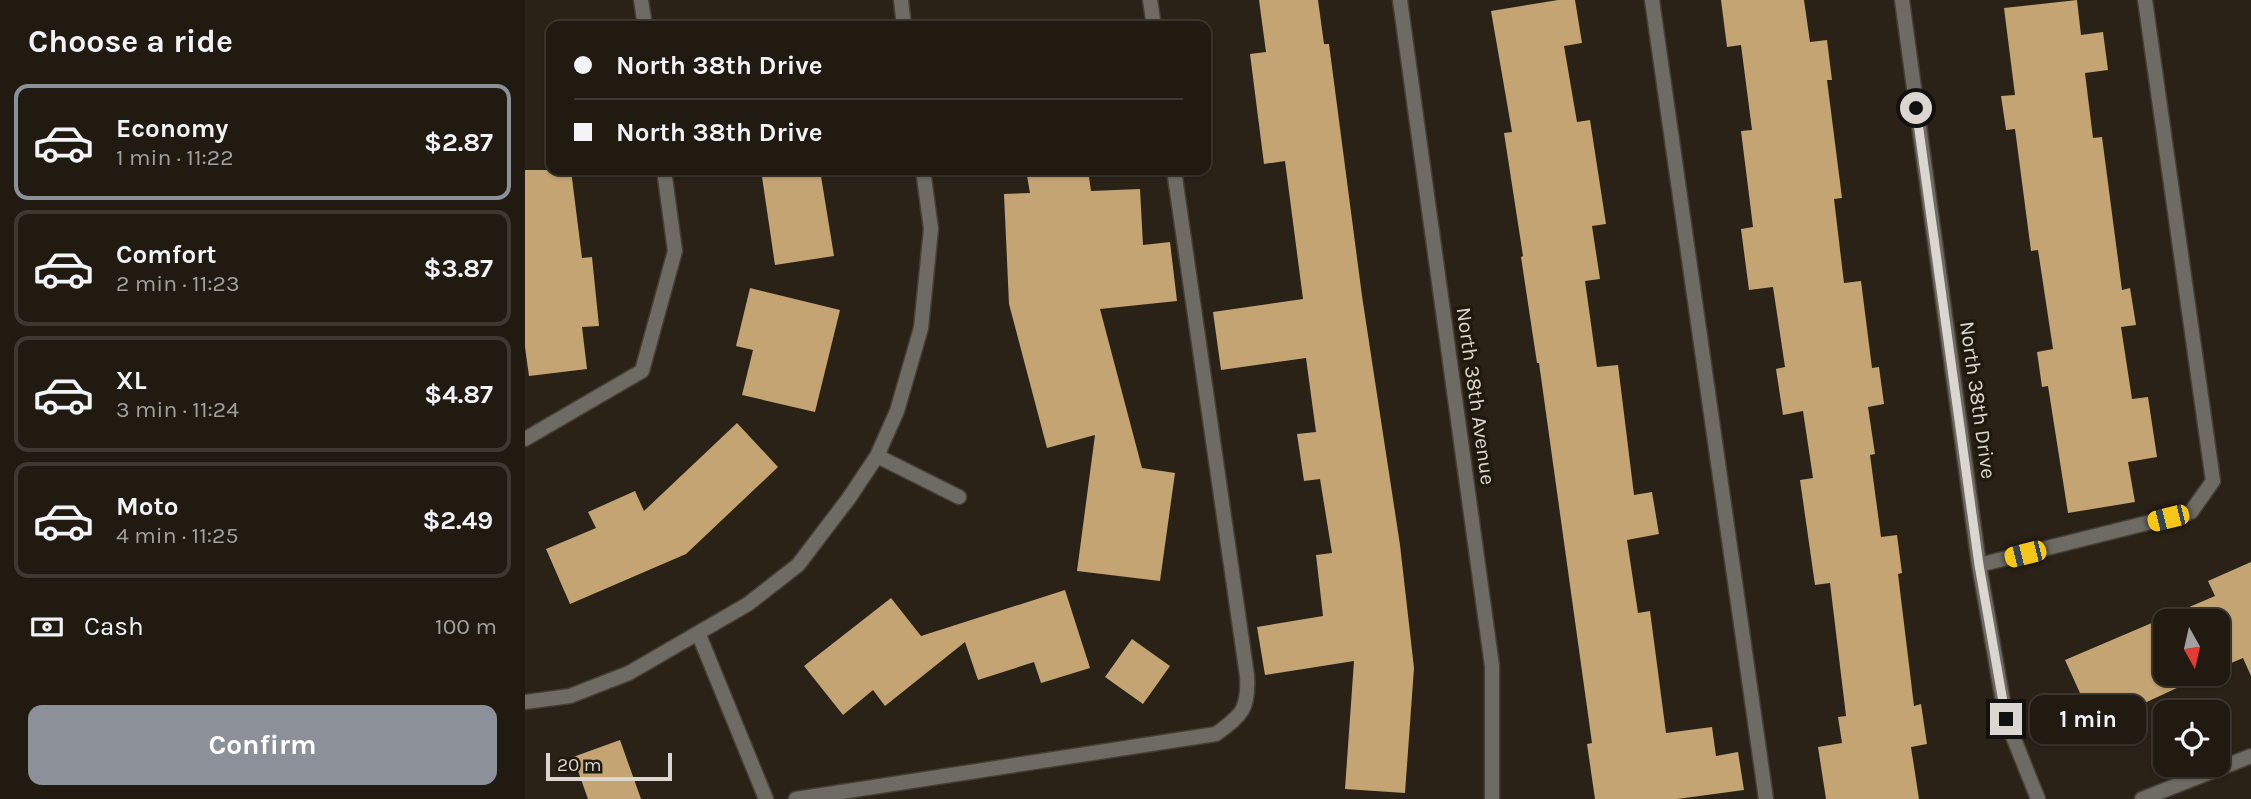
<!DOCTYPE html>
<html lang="en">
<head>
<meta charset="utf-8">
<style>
	:root { --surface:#201a11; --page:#28231a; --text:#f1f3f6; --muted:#a2a19f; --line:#3d3831; --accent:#8c9099 }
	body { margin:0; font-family:Karla,sans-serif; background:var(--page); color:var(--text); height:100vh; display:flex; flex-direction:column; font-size:26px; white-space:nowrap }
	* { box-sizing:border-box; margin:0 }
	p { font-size:23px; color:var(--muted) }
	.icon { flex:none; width:38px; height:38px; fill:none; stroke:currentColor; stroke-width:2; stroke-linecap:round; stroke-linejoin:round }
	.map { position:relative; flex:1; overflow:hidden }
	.panel { display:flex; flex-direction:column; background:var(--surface); width:525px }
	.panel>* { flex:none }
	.top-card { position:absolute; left:21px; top:21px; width:665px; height:154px; border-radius:14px; box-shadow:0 2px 5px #0004,0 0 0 2px var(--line); display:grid; align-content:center; height:154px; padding:0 28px; background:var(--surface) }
	.needle { width:46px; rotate:172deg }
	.buttons { position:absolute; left:1628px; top:609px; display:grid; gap:14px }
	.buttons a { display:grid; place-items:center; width:77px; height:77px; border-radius:14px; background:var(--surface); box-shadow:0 2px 5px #0004,0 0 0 2px var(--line); font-size:35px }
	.scale { position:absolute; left:21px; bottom:18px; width:126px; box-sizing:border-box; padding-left:7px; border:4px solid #dbd6cf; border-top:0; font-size:19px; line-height:24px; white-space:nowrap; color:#dbd6cf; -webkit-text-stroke:5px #20190e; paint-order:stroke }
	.end { position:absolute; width:32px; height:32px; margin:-16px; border:9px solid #dbd6cf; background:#111; box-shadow:0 0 0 4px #111 }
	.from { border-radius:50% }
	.bubble { position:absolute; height:49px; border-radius:14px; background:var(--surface); box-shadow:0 2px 5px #0004,0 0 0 2px var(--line); font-size:23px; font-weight:700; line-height:49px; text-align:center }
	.car { position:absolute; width:21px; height:42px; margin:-21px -10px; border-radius:9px; box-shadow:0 0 5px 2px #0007; background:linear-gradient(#f5c518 24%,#345 0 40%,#f5c518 0 76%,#345 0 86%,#f5c518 0) }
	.top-card b { display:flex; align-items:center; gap:24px; height:66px; font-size:26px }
	.top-card b+b { border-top:2px solid var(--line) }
	.top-card i { width:18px; height:18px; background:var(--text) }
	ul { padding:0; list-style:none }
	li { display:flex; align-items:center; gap:21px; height:116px; margin:0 14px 10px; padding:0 14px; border:4px solid var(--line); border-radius:14px }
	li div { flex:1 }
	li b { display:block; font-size:26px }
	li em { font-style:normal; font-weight:700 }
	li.selected { border-color:var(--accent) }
	li>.icon { width:63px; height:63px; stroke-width:1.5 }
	h2 { padding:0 28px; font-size:32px; line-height:84px }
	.pay { display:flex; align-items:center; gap:18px; height:77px; padding:0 28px; font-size:26px }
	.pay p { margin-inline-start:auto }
	.button { display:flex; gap:14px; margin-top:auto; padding:14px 28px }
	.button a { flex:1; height:80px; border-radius:14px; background:var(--accent); color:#fff; font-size:28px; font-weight:700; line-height:80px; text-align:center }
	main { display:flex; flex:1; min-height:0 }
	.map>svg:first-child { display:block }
</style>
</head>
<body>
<main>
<section class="panel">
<h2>Choose a ride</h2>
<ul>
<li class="selected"><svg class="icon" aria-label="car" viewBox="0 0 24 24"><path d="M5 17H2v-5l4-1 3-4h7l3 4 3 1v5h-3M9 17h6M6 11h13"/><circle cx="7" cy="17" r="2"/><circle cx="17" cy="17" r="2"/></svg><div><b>Economy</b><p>1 min · 11:22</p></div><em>$2.87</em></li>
<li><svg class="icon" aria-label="car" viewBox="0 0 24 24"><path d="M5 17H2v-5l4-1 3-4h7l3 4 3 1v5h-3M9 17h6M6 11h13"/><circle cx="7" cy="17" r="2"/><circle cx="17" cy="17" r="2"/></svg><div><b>Comfort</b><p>2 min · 11:23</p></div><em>$3.87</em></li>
<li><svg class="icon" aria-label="car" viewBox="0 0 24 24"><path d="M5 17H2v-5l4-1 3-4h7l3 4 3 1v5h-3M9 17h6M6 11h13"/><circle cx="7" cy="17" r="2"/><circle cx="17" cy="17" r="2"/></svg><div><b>XL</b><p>3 min · 11:24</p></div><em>$4.87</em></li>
<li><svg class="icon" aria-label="car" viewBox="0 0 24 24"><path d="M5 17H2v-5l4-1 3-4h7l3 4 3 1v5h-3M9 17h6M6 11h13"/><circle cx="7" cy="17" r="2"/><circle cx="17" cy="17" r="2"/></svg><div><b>Moto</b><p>4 min · 11:25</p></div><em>$2.49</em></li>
</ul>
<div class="pay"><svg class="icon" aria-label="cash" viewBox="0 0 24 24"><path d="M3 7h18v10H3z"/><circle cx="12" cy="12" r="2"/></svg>Cash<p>100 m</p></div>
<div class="button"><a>Confirm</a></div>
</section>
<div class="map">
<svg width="1726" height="799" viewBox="0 0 1726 799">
	<rect width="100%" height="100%" fill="#2a2217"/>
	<!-- building -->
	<path fill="#c4a473" d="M734,0H793L799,44H804L837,296L875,545L889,668L880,793L820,789L829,661L740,675L732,627L798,616L791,555L807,553L795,479L779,481L772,434L791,432L781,358L696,370L688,312L778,299L760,161L739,164L725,54L741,52Z
		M1033,0H1050L1057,43L1039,46L1052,122L1065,120L1081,224L1067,226L1075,279L1060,281L1072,367L1093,365L1109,495L1127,492L1134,534L1102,540L1113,613L1125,611L1141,733L1187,727L1191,756L1213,752L1219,790L1152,799H1070L1062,744L1067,743L1014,363H1012L996,257L998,256L979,133L987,132L966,11Z
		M1196,0H1279L1285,42L1302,40L1307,80H1302L1317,198L1309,199L1319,283L1336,281L1347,368L1354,367L1359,404L1343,407L1350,454L1345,455L1356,537L1372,535L1377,573L1373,574L1389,706L1396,704L1402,744L1386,747L1394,799H1301L1293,747L1317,743L1313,717L1321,716L1305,583L1290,585L1275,480L1288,478L1278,411L1258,415L1251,369L1260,367L1248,287L1224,290L1216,229L1228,227L1216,131L1227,130L1216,45L1202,47Z
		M1552,0L1556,35L1578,32L1583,70L1560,73L1568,138L1577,137L1597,290L1605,288L1611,325L1596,327L1607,399L1623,397L1632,457L1603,462L1610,502L1543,513L1523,386L1517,387L1512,352L1528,349L1513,250L1506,251L1490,129L1481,130L1476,96L1490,95L1479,8Z
		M0,170H46L57,258L67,257L74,326L57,327L62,369L4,376L0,347Z
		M236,170H295L309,256L250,265Z
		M501,170H563L566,191L615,189L618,245L645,242L652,301L575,309L617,468L650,473L635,581L552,571L570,435L522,448L484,304L479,194L505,193Z
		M225,288L315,310L290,412L217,395L228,350L211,346Z
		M212,423L253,467L161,554L45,604L21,549L71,528L63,512L110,491L119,511Z
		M1726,562V676L1718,658L1692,669V621H1640V674H1682L1570,726L1540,660L1690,596L1683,581Z
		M540,590L565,668L516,683L509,662L453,680L440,642L360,706L348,690L318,715L279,666L366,598L396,636Z
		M607,639L645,666L618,704L580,677Z
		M95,740L116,799H63L48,757Z"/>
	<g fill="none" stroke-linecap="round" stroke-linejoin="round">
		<defs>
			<path id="lane" d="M116,0L120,26
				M625,0L629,26
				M1127,0L1241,799
				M0,439L117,371L150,251L139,170
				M1454,565L1666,512L1688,481L1620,0
				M271,799L691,734C717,715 724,709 722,676L649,170"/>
			<path id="street" d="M376,0L379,26
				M875,0L967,666V799
				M1377,0L1454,565L1481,719L1513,799
				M352,456L434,497
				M174,635L241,799
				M0,702L45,696L104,673L223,604L273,565L324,498L352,456L372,411L396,328L406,229L398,170
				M1617,799L1726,756"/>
		</defs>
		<!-- lane casing -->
		<use href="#lane" stroke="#463f34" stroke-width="17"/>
		<!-- street casing -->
		<use href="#street" stroke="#463f34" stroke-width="17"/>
		<!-- lane -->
		<use href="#lane" stroke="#6e6a64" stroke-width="14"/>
		<!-- street -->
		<use href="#street" stroke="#6e6a64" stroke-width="14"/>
	</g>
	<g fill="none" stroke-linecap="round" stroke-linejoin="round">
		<!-- route -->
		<path stroke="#dbd6cf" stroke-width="9" d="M1391,108L1454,565L1481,719"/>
	</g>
	<g text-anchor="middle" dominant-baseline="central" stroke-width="7" stroke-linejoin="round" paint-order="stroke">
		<!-- street labels -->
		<g font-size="21" fill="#dbd6cf" stroke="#20190e">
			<text transform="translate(951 396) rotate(82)">North 38th Avenue</text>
			<text transform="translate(1453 400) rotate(82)">North 38th Drive</text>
		</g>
	</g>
</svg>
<div class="buttons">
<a><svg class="needle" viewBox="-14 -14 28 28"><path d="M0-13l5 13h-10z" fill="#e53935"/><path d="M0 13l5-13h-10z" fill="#a2a19f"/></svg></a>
<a><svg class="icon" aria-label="locate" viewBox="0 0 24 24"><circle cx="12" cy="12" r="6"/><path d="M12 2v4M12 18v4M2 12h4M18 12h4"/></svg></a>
</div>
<div class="scale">20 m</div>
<i class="end from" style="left:1391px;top:108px"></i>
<i class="end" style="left:1481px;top:719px"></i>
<div class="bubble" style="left:1505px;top:695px;width:116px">1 min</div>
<i class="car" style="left:1643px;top:518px;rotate:256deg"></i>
<i class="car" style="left:1500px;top:554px;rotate:256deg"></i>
<div class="top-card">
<b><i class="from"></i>North 38th Drive</b>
<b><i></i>North 38th Drive</b>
</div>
</div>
</main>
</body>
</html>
